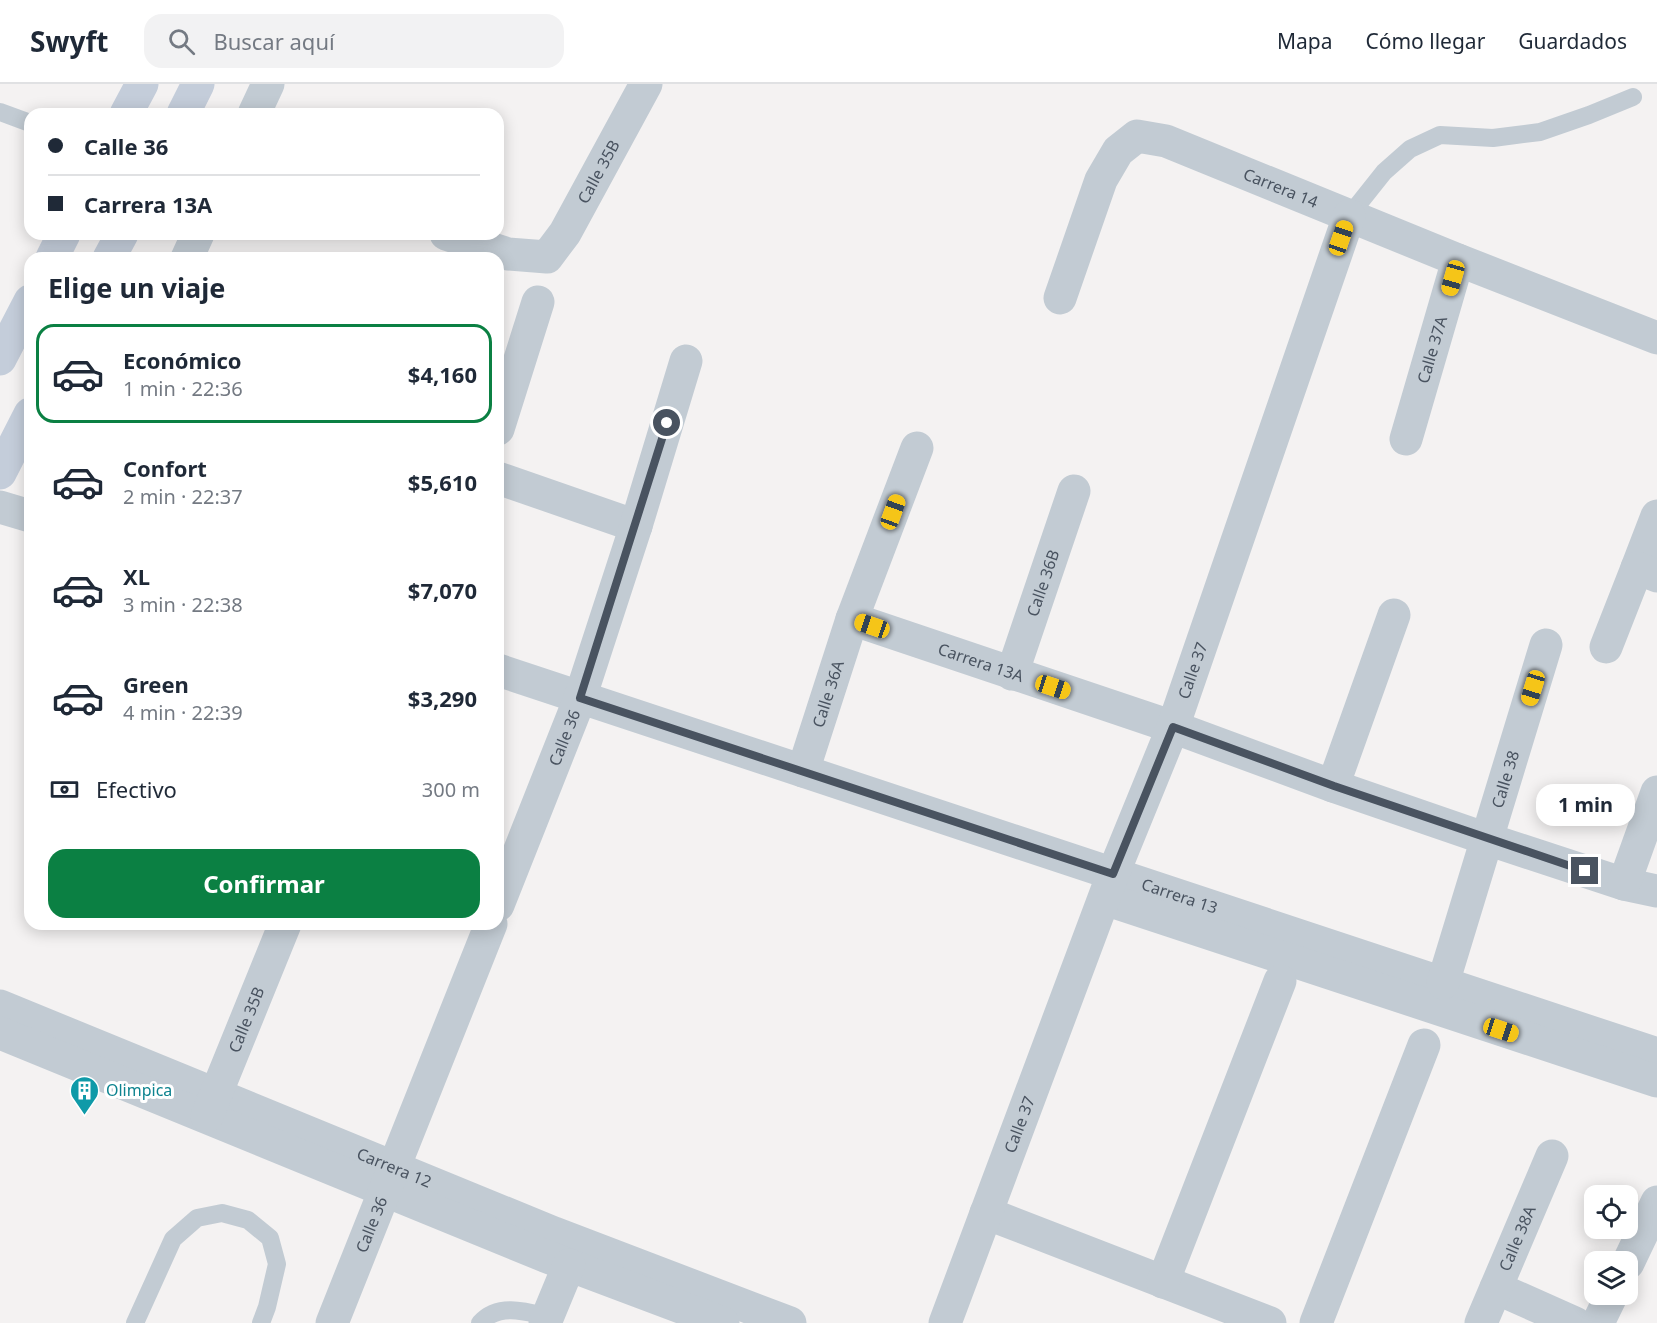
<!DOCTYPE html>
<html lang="es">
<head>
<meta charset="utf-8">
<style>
	:root { --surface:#fff; --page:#f2f2f3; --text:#1f2937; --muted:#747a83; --line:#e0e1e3; --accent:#0b8043 }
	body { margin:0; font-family:"Noto Sans",sans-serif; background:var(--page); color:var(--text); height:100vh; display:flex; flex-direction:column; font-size:22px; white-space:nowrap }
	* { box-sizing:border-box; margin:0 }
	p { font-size:20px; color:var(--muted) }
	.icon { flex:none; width:33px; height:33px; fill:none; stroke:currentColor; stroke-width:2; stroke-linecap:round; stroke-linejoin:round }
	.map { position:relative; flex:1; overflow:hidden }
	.panel { position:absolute; left:24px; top:168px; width:480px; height:678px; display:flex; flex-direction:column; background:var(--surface); border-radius:18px; box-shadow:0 3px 15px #0003 }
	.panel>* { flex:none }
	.hud { position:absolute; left:24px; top:24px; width:480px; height:132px; border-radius:18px; box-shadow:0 3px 15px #0003; display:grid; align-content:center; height:132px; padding:0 24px; background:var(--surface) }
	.tools { position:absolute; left:1584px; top:1101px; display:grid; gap:12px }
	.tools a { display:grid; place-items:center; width:54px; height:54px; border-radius:12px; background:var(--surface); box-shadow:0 3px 15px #0003; font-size:30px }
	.end { position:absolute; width:27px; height:27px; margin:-14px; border:8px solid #495360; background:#fff; box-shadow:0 0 0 3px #fff }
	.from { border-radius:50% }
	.bubble { position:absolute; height:42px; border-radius:18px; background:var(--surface); box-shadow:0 3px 15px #0003; font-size:20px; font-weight:700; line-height:42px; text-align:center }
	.car { position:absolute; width:18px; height:36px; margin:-18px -9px; border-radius:8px; box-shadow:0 0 4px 2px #0007; background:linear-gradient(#f5c518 24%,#345 0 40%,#f5c518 0 76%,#345 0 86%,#f5c518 0) }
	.hud b { display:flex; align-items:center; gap:21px; height:57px; font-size:22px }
	.hud b+b { border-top:2px solid var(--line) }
	.hud i { width:15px; height:15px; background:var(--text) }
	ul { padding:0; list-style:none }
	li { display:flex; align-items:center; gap:18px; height:99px; margin:0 12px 9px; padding:0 12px; border:3px solid transparent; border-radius:18px }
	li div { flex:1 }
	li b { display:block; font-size:22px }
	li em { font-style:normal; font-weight:700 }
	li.on { border-color:var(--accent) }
	li>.icon { width:54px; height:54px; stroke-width:1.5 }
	h2 { padding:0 24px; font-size:27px; line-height:72px }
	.pay { display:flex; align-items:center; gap:15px; height:66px; padding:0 24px; font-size:22px }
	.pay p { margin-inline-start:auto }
	.cta { display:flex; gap:12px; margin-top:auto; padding:12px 24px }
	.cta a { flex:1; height:69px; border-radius:18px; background:var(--accent); color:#fff; font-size:24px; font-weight:700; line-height:69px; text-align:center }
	header { display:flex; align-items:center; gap:36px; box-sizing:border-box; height:84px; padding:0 30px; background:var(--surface); border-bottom:2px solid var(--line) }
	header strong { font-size:28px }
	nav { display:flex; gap:33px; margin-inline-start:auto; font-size:21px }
	.search { width:420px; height:54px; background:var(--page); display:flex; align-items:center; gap:15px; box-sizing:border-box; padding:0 21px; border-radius:18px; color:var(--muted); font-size:22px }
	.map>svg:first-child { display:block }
</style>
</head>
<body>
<header>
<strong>Swyft</strong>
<div class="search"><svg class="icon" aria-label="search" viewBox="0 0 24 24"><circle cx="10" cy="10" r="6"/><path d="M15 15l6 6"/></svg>Buscar aquí</div>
<nav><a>Mapa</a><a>Cómo llegar</a><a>Guardados</a></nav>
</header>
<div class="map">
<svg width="1657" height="1239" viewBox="0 0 1657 1239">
	<rect width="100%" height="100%" fill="#f4f2f2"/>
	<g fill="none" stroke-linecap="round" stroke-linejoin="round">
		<!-- service -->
		<path stroke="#c2cbd3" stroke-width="18" d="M0,28L30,39
			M1349,132L1384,88L1410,65L1440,51L1493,54L1540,48L1589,31L1633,13
			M135,1239L173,1155L197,1134L222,1129L248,1136L270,1154L277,1180L267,1223L261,1239
			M480,1239C498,1219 525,1227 548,1233"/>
		<!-- minor -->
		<g stroke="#c2cbd3" stroke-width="33">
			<path d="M254,30L268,0"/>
			<path id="s1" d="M446,150L508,170L547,173L565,149L646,0"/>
			<path d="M187,174L198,150"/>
			<path id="s2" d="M1060,214L1101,96L1118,67L1137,52L1166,57L1458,176L1657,254"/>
			<path d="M498,345L538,218"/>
			<path id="s3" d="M1406,355L1458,176"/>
			<path d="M498,394L636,442"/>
			<path d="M0,423L30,432"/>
			<path d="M1637,484L1657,432"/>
			<path id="s4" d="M852,535L1173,643L1333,702L1487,755L1624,800L1657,807"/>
			<path d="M1606,563L1637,484L1657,492"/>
			<path id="s5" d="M498,586L1657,970"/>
			<path id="s6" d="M1012,590L1074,407"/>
			<path id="s7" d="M803,687L852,535L917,364"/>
			<path d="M1333,702L1394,531"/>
			<path d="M1624,800L1657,708"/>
			<path d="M1105,815L1657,997"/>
			<path id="s8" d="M498,821L580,614L636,442L686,277"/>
			<path id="s9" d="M1443,899L1546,561"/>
			<path id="s10" d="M0,922L554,1149L790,1239"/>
			<path d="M0,949L545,1172L723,1239"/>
			<path id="s11" d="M207,1032L285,840"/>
			<path d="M986,1129L1270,1239"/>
			<path d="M1163,1198L1280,897"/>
			<path d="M1496,1204L1575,1239"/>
			<path id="s12" d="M332,1239L491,840"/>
			<path d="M545,1239L569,1181"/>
			<path id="s13" d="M945,1239L1113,790L1173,643L1349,132"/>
			<path d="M1316,1239L1424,961"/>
			<path id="s14" d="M1481,1239L1552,1072"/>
		</g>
		<!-- tertiary -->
		<path stroke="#c2cbd3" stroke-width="33" d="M1628,1179L1657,1118
			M1598,1239L1612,1210"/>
		<!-- secondary -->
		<path stroke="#c4cdda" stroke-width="33" d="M126,30L142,0
			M183,30L198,0
			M52,174L64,150
			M109,174L122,150
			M0,275L30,217
			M0,389L30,330"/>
	</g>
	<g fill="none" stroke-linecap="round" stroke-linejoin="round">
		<!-- route -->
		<path stroke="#495360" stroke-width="8" d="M667,339L580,614L1113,790L1173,643L1334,702L1585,787"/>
	</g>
	<!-- icons -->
	<defs>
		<symbol id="building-pin" viewBox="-11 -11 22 30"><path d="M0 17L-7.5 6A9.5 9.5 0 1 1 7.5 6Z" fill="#0f9aa8" stroke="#fff"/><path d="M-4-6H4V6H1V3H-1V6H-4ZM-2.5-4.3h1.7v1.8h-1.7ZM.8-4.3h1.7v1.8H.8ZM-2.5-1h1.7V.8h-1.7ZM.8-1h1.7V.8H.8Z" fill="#fff"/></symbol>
	</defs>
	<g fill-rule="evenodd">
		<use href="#building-pin" x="68" y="990" width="33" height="45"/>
	</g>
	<g text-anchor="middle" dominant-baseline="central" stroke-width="6" stroke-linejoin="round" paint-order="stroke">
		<!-- street labels -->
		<g font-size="16" fill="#495360" stroke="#fff">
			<text stroke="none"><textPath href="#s1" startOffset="204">Calle 35B</textPath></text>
			<text stroke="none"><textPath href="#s2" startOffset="336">Carrera 14</textPath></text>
			<text stroke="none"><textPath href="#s3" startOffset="93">Calle 37A</textPath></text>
			<text stroke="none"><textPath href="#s6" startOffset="96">Calle 36B</textPath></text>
			<text stroke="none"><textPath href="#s4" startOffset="136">Carrera 13A</textPath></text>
			<text stroke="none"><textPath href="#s13" startOffset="698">Calle 37</textPath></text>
			<text stroke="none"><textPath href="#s7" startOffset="81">Calle 36A</textPath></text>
			<text stroke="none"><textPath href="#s8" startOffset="180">Calle 36</textPath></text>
			<text stroke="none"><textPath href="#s9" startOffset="213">Calle 38</textPath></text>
			<text stroke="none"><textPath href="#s5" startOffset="718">Carrera 13</textPath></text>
			<text stroke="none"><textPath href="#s11" startOffset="104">Calle 35B</textPath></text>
			<text stroke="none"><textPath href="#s13" startOffset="212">Calle 37</textPath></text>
			<text stroke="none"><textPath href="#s10" startOffset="426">Carrera 12</textPath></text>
			<text stroke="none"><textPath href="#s12" startOffset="106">Calle 36</textPath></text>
			<text stroke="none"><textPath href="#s14" startOffset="92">Calle 38A</textPath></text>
		</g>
		<!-- culture labels -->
		<g font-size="16" fill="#0d838f" stroke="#fff" text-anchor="start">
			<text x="106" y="1006">Olimpica</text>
		</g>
	</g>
</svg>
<div class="tools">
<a><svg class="icon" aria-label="locate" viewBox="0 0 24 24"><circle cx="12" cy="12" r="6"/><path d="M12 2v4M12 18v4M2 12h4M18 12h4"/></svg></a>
<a><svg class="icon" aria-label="layers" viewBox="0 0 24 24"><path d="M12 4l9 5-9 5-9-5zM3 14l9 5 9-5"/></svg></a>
</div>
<i class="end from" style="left:667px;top:339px"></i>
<i class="end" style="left:1585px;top:787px"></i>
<div class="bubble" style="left:1536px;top:700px;width:99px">1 min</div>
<i class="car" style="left:1341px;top:154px;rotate:19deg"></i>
<i class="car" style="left:1453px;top:194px;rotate:196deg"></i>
<i class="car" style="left:893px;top:428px;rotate:20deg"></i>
<i class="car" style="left:872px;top:542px;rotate:289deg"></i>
<i class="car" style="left:1053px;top:603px;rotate:108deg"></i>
<i class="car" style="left:1533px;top:604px;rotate:197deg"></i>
<i class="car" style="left:1501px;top:946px;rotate:108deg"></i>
<div class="hud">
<b><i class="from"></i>Calle 36</b>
<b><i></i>Carrera 13A</b>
</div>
<section class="panel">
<h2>Elige un viaje</h2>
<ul>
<li class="on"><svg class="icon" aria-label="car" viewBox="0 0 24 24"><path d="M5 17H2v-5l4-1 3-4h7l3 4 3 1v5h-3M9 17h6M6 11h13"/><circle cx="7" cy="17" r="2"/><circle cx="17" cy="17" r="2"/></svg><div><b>Económico</b><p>1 min · 22:36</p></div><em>$4,160</em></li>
<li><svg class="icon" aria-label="car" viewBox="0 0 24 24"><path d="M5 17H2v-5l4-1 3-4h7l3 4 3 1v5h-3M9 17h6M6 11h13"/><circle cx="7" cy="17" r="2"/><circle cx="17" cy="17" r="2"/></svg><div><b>Confort</b><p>2 min · 22:37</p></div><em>$5,610</em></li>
<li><svg class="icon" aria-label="car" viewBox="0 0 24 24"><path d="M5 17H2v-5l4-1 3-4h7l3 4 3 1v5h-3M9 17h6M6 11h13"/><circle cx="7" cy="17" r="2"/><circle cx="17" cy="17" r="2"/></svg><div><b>XL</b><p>3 min · 22:38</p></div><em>$7,070</em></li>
<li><svg class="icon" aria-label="car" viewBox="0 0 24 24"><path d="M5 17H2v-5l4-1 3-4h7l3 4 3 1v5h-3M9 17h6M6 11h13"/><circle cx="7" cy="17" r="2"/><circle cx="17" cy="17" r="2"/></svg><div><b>Green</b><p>4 min · 22:39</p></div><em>$3,290</em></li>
</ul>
<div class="pay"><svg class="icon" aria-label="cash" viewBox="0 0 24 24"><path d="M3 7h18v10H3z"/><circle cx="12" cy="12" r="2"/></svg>Efectivo<p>300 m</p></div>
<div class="cta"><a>Confirmar</a></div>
</section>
</div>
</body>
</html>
